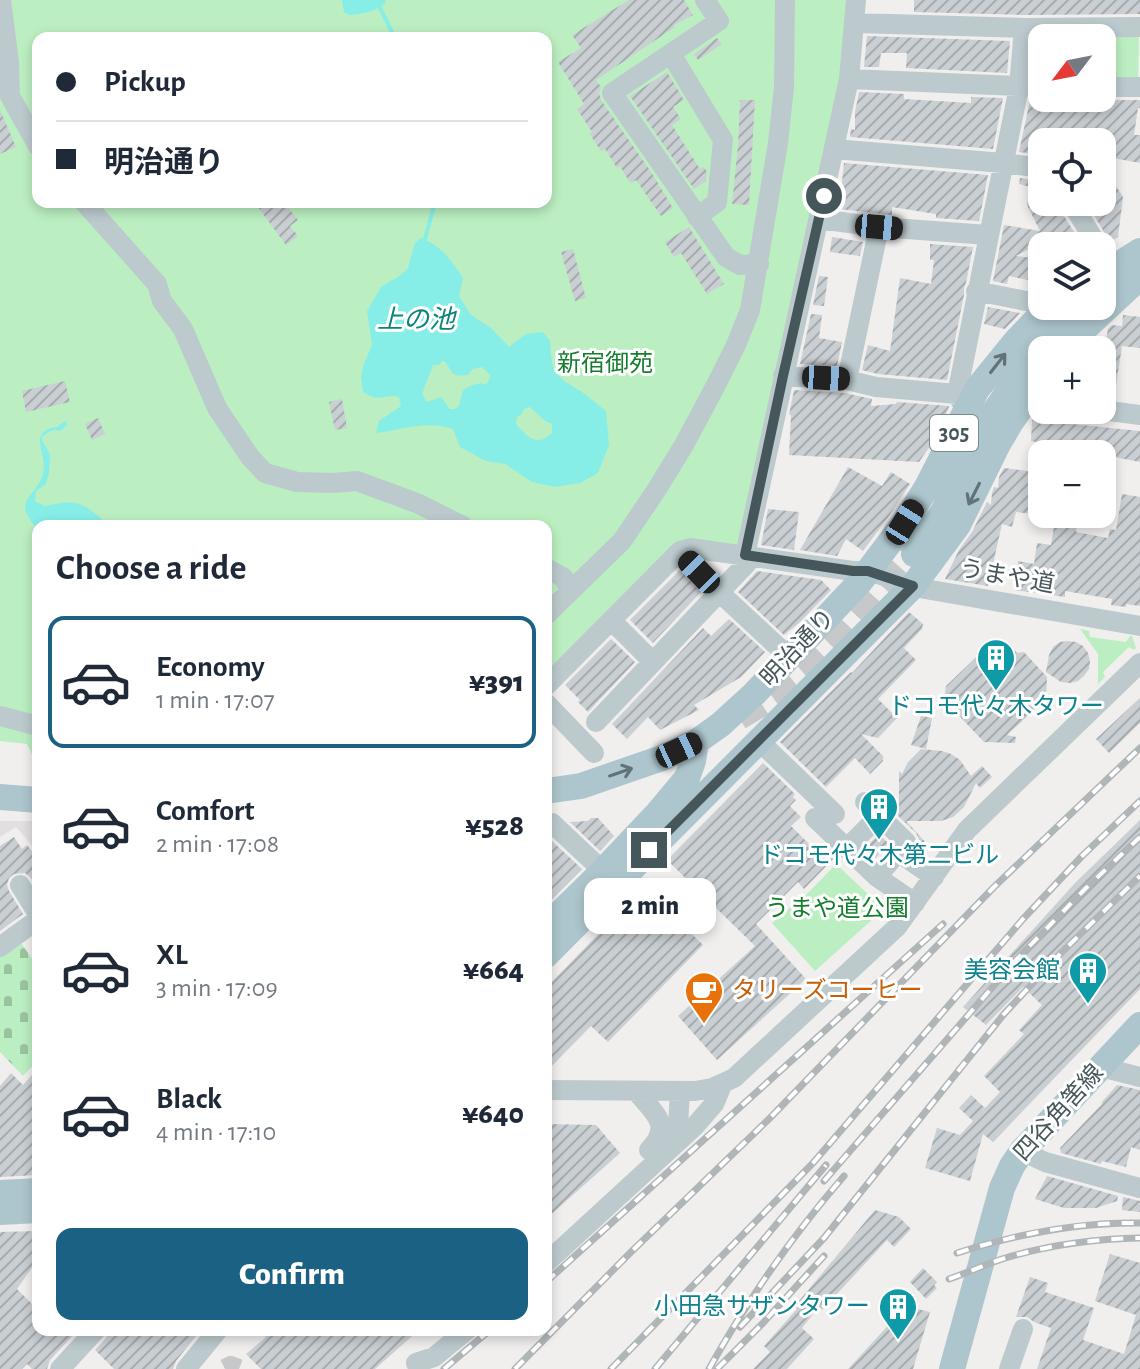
<!DOCTYPE html>
<html lang="en">
<head>
<meta charset="utf-8">
<style>
	:root { --surface:#fff; --page:#f2f2f3; --text:#1f2937; --muted:#747a83; --line:#e0e1e3; --accent:#1b6184 }
	body { margin:0; font-family:"Alegreya Sans","Noto Sans JP",sans-serif; background:var(--page); color:var(--text); height:100vh; display:flex; flex-direction:column; font-size:30px; white-space:nowrap }
	* { box-sizing:border-box; margin:0 }
	p { font-size:26px; color:var(--muted) }
	.icon { flex:none; width:44px; height:44px; fill:none; stroke:currentColor; stroke-width:2; stroke-linecap:round; stroke-linejoin:round }
	.map { position:relative; flex:1; overflow:hidden }
	.drawer { position:absolute; left:32px; top:520px; width:520px; height:816px; display:flex; flex-direction:column; background:var(--surface); border-radius:16px; box-shadow:0 4px 12px #0003 }
	.drawer>* { flex:none }
	.banner { position:absolute; left:32px; top:32px; width:520px; height:176px; border-radius:16px; box-shadow:0 4px 12px #0003; display:grid; align-content:center; height:176px; padding:0 24px; background:var(--surface) }
	.needle { width:52px; rotate:238deg }
	.controls { position:absolute; left:1028px; top:24px; display:grid; gap:16px }
	.controls a { display:grid; place-items:center; width:88px; height:88px; border-radius:16px; background:var(--surface); box-shadow:0 4px 12px #0003; font-size:40px }
	.end { position:absolute; width:36px; height:36px; margin:-18px; border:10px solid #46575b; background:#fff; box-shadow:0 0 0 4px #fff }
	.from { border-radius:50% }
	.bubble { position:absolute; height:56px; border-radius:16px; background:var(--surface); box-shadow:0 4px 12px #0003; font-size:26px; font-weight:800; line-height:56px; text-align:center }
	.car { position:absolute; width:24px; height:48px; margin:-24px -12px; border-radius:10px; box-shadow:0 0 6px 2px #0007; background:linear-gradient(#222 24%,#8ab4d8 0 40%,#222 0 76%,#8ab4d8 0 86%,#222 0) }
	.banner b { display:flex; align-items:center; gap:28px; height:76px; font-size:30px }
	.banner b+b { border-top:2px solid var(--line) }
	.banner i { width:20px; height:20px; background:var(--text) }
	ul { padding:0; list-style:none }
	li { display:flex; align-items:center; gap:24px; height:132px; margin:0 16px 12px; padding:0 8px; border:4px solid transparent; border-radius:16px }
	li div { flex:1 }
	li b { display:block; font-size:30px }
	li em { font-style:normal; font-weight:800 }
	li.active { border-color:var(--accent) }
	li>.icon { width:72px; height:72px; stroke-width:1.5 }
	h2 { padding:0 24px; font-size:36px; line-height:96px }
	.button { display:flex; gap:16px; margin-top:auto; padding:16px 24px }
	.button a { flex:1; height:92px; border-radius:16px; background:var(--accent); color:#fff; font-size:32px; font-weight:800; line-height:92px; text-align:center }
	.map>svg:first-child { display:block }
</style>
</head>
<body>
<div class="map">
<svg width="1140" height="1369" viewBox="0 0 1140 1369">
	<defs>
		<pattern id="cemetery-stones" width="16" height="16" patternUnits="userSpaceOnUse" patternTransform="scale(2)"><rect width="16" height="16" fill="#bbefc1"/><path d="M2 7V4a2 2 0 0 1 4 0v3zM10 15v-3a2 2 0 0 1 4 0v3z" fill="#9ac4a0"/></pattern>
		<pattern id="building-hatch" width="6" height="6" patternUnits="userSpaceOnUse" patternTransform="scale(2)"><rect width="6" height="6" fill="#cacfd3"/><path d="M-1 1l2-2M0 6l6-6M5 7l2-2" fill="none" stroke="#a6abae"/></pattern>
	</defs>
	<rect width="100%" height="100%" fill="#f1eeee"/>
	<!-- education -->
	<path fill="#e2dfe0" d="M0,821H38V852L16,827L0,837Z"/>
	<!-- cemetery -->
	<path fill="url(#cemetery-stones)" d="M18,939L38,967V1060L23,1076L0,1052V952Z"/>
	<!-- green -->
	<path fill="#bbefc1" fill-rule="evenodd" d="M0,0H851L847,53L742,546L680,547L546,680V526H38V767L27,744L0,741ZM38,38H546V202H38Z
		M1111,31L1139,32L1138,82H1110Z
		M1080,629L1089,631L1090,637L1126,642L1130,636H1132L1136,648L1134,650L1129,647L1103,672L1105,677L1098,684V654Z
		M836,864L884,909L815,971L772,923L808,893Z"/>
	<!-- water -->
	<path fill="#87ede7" fill-rule="evenodd" d="M342,0H385L386,2C376,12 362,14 349,15L344,12Z
		M421,238C443,247 450,259 463,278L459,296L471,315L491,328L509,347L526,334L543,332L550,341L551,356L554,371L564,381L582,392L606,411L609,445L598,473L580,483L555,487L532,482L505,464L486,461L460,447L453,429C425,420 404,430 376,433L379,421L401,406L399,397C384,393 380,404 363,392L361,377L364,364L372,345L367,311L381,287L401,275L408,268L415,243ZM442,361H444C455,373 449,377 468,375L473,369L482,367L491,376L486,385C479,381 470,386 463,390L459,406L455,409H450L441,397L427,402L422,394L433,365H439ZM530,407L545,421L552,424C552,432 554,432 547,437C534,446 524,433 516,424L517,417L522,414L524,409Z
		M65,421L67,425L60,431L53,430L42,436V440L50,454L49,473L46,484L36,491L35,501L45,506C81,498 82,503 110,526H38V529C9,500 38,497 43,473C48,454 26,431 57,427Z"/>
	<g fill="none" stroke-linecap="round" stroke-linejoin="round">
		<!-- stream -->
		<path stroke="#87ede7" stroke-width="4" d="M380,8L395,38
			M425,239L435,202"/>
	</g>
	<!-- building -->
	<path fill="url(#building-hatch)" d="M629,0H684L693,15L674,25L675,27L596,80L601,87L599,93L601,100L651,172L673,208L661,216L636,180L630,183L620,166L617,168L605,149L601,151L589,133L592,132L577,109L584,104L558,62L581,48L572,35Z
		M914,0H1140V14L1024,15L914,12Z
		M867,36L1010,41L1007,73L906,68L907,53H881L879,67H864Z
		M717,38L722,44L698,60L694,54Z
		M1036,41H1042V74H1033Z
		M667,72L684,100L673,107L681,119L672,125L700,169L704,167L707,172L706,181L694,189L630,96Z
		M859,92L904,94V99L971,103V97L1003,98L993,149L850,137L851,129L855,130V112Z
		M1049,98H1090L1113,102V100H1140V108H1138L1134,135H1140V163L1102,156V142H1038L1035,154L1019,152L1030,100H1042Z
		M740,100H755L749,205L732,204L738,145Z
		M0,110L16,147L0,154Z
		M844,163L988,175L979,221L936,218V214L892,207V215L839,209Z
		M1102,164L1123,197L1118,237L1110,242L1086,202H1102Z
		M1020,178L1042,181V202H1052L1057,212L1060,210L1083,246H1068L1059,233L1016,256L1042,259V283L1009,276L1007,284L993,281L1004,225L1040,231L1027,205L1030,187L1019,184Z
		M254,202H284L298,220L290,226L298,236L286,245Z
		M689,227L724,284L707,294L681,253L674,257L665,242Z
		M832,237L863,242L860,256L830,252Z
		M930,244L973,247L966,283L964,288V295L947,380L878,374L862,370L868,345L890,351L900,278L931,284L934,260H930Z
		M573,249L586,298L575,301L561,252Z
		M819,276L828,277L824,306L813,305Z
		M988,307L1020,313L1005,329L984,324Z
		M811,314L822,315L819,338L842,342L837,366L800,364Z
		M1123,315L1140,317V348L1122,346L1114,398L1102,397V349H1104L1108,329L1112,325L1122,326Z
		M65,381L70,402L26,412L22,391Z
		M794,390L845,393L872,399L871,406L896,404L897,402L949,406V407L931,445L919,462L789,455L791,415H789Z
		M342,399L347,428L335,430L329,402Z
		M98,418L105,434L92,440L85,424Z
		M1032,420L1140,431V462L1031,441Z
		M848,467L882,486L891,472L910,484L889,516L863,551L846,539L837,556L800,550Z
		M1004,468L1042,473V515L1016,512L1012,527L1002,524L988,586L945,579L959,550L972,532L987,502L991,505L992,493L994,487L998,488L999,477Z
		M1122,494L1140,497V606L1126,604V607L1111,605L1112,599L1065,591V597L1014,590L1018,561L1034,564L1037,543L1051,545L1056,514H1076V518H1078L1076,532L1108,538L1110,529L1116,530Z
		M768,509L799,512L794,550L761,545Z
		M680,570L701,592L653,643L630,620Z
		M757,571L821,580L831,590L799,623L784,635L738,592Z
		M909,612L923,624L922,629L904,648L916,660L878,699L897,718L878,738L861,734L883,756V761L870,774L855,758L826,787L780,742L851,672L852,673Z
		M729,619L765,652L741,677L694,705L699,710L660,730L648,717L627,739L612,724L703,628L711,636Z
		M611,639L635,662L588,712L578,702L580,700L565,685Z
		M1068,641L1076,642L1083,646L1088,653L1090,661L1089,669L1084,676L1078,681L1070,683L1061,682L1046,672L1049,655L1053,647L1060,642Z
		M992,642H1008L1017,653L1024,652L1047,677L1046,699L1007,735L1016,737L1015,743L984,742L944,700L946,686Z
		M1140,698V723L1109,753L1096,739Z
		M921,716L932,718L926,749L911,745Z
		M921,749L942,751L951,754L960,760L971,776L982,766L992,777L980,788L976,783L964,807L953,817L941,821H906L928,845L920,852L917,849L919,839L916,833L873,792L876,789L899,814V771L902,774L908,762Z
		M763,763L795,794L793,797L796,800L790,806L801,817L791,826L816,851L823,844L836,856L804,889L798,882L756,924L806,979L717,1060L678,1016L755,946L667,860Z
		M591,818H598L614,836L600,851L570,822L588,821Z
		M1140,820V989L993,1142L983,1134L970,1181L925,1168L937,1128L960,1135L973,1121L959,1108L971,1095L985,1108L1000,1092L984,1076L1024,1034L1019,1030L1042,1005L1023,987L986,1025L963,1007L1075,883Z
		M879,834L888,843L876,858L865,848Z
		M14,837L22,849L27,845L38,859V889L31,878L25,873L14,874L9,878L7,885L9,891L23,914L0,931V846Z
		M552,841L582,869L546,905V843Z
		M644,887L703,945L608,1042L591,1026L546,1072V988Z
		M38,1068V1175L0,1177V1086L11,1073L23,1085Z
		M1117,1085L1140,1090V1150L1131,1147L1126,1167L1102,1161L1101,1164L1061,1153L1060,1148L1103,1103H1101Z
		M546,1124L596,1125L620,1153L546,1219Z
		M1047,1176L1118,1196L1117,1201L1096,1208H1064L1035,1199Z
		M1123,1197L1140,1201V1212L1122,1210Z
		M875,1210L899,1217L911,1229L894,1247L887,1240L822,1310L819,1307L802,1328L814,1339L787,1369H753L770,1352L764,1346L797,1309L794,1307Z
		M38,1231V1259L17,1289L38,1310V1330H78L50,1360L47,1369H32L27,1364L22,1369H0V1232Z
		M1110,1254L1140,1263V1369H1037L1051,1328L1034,1322L1027,1317H1016L1030,1277L1048,1283L1045,1292L1094,1308L1083,1340L1124,1354L1136,1315L1095,1301Z
		M923,1268L937,1282L934,1285L937,1288L926,1299L910,1282Z
		M906,1306L930,1312L913,1369H848Z
		M109,1330H201L176,1361L173,1369H114L95,1350L106,1338Z
		M259,1330H419L375,1369H261L246,1354L266,1337Z"/>
	<g fill="none" stroke-linecap="round" stroke-linejoin="round">
		<!-- minor-tunnel -->
		<path stroke="#c6c8c9" stroke-width="20" stroke-dasharray="20 10" stroke-linecap="butt" d="M225,1369L231,1366L239,1369"/>
		<!-- major-tunnel -->
		<path stroke="#c6c8c9" stroke-width="26" stroke-dasharray="26 13" stroke-linecap="butt" d="M739,717C810,677 861,613 914,554"/>
		<!-- minor -->
		<path stroke="#bccacd" stroke-width="20" d="M1,0L9,62L10,96L38,146
			M705,0L719,21L612,93L726,257L740,265L759,264
			M855,23L1024,28L1140,27
			M671,54L723,140L717,202L697,217
			M849,79L1042,87
			M1102,87H1140
			M834,149L1003,163L1042,168
			M84,202L157,284L162,301L183,329L217,408L250,457L265,473L297,482L333,483L357,481L419,504L463,526
			M1071,202L1098,246
			M819,219L879,227L988,235
			M976,291L1036,303L1048,309
			M783,376L847,380L876,387L957,394
			M847,380L879,227
			M966,410L957,394L1019,87L1024,28
			M1102,410L1140,415
			M680,551L690,548L853,571H868L925,589L1140,626
			M546,568L564,578L570,591
			M546,615L622,541L657,489L684,445L716,385L736,345L750,310L778,143L784,87L785,0
			M612,621L653,662
			M546,686L680,551L719,592L790,658
			M546,703L594,753
			M0,716L38,726
			M596,722L747,563L745,555L849,79L856,0
			M758,740L835,814
			M865,802L906,842L877,877
			M815,818L877,877L915,903
			M546,830L552,823L603,871
			M847,848L879,816
			M898,852L934,877
			M20,885L36,911L38,921
			M0,947L37,920
			M1101,1067L1140,1077
			M546,1090L695,1091L712,1088L734,1078L897,927L967,830L1140,663
			M636,1091C653,1112 674,1125 649,1150
			M666,1143L678,1127L680,1091
			M1022,1151L1045,1162L1140,1188
			M546,1263L694,1127L714,1104L722,1085
			M416,1363L434,1357L467,1330
			M60,1369L96,1330
			M186,1369L218,1330
			M1009,1369L1023,1329"/>
		<!-- major -->
		<path stroke="#adc6cd" stroke-width="26" d="M1102,275L1140,251
			M1081,332L1140,277
			M914,554L943,512L993,414L1022,371L1049,342L1087,306
			M546,791L581,786L662,758L696,742L720,725L754,694L860,582L905,522L927,487L977,389L1016,341L1036,320L1053,306
			M0,797L38,800
			M546,927L603,871L656,815L687,778L693,761L696,742
			M546,955L913,586L958,525L998,444L1011,422L1042,378
			M0,1193L38,1191
			M0,1212L38,1210
			M952,1369L1002,1188L1012,1166L1022,1151L1140,1025"/>
		<defs>
			<path id="rail" d="M824,1181L1016,960L1085,889L1140,837
				M957,1253C1017,1234 1076,1222 1140,1223
				M949,1279C967,1273 984,1265 1002,1259C1047,1245 1093,1239 1140,1238
				M546,1282L943,924
				M740,1327L824,1238L1004,1014L1062,952L1140,876
				M444,1369L490,1330
				M515,1369L631,1252L770,1118L995,886L1140,748
				M611,1369L813,1163L1023,919L1082,856L1140,801
				M655,1369L826,1165
				M709,1369C748,1299 792,1236 844,1176
				M717,1369L763,1323L824,1256"/>
		</defs>
		<!-- rail casing -->
		<use href="#rail" stroke="#b0b5b8" stroke-width="7"/>
		<!-- rail -->
		<use href="#rail" stroke="#fff" stroke-width="4" stroke-dasharray="12" stroke-linecap="butt"/>
	</g>
	<!-- one-way arrows -->
	<defs><path id="oneway-shaft" d="M-6 0H5M1.5-3L5.5 0L1.5 3" fill="none" stroke-width="1.6" stroke-linecap="round" stroke-linejoin="round" transform="scale(2)"/></defs>
	<g stroke="#607378">
		<use href="#oneway-shaft" transform="translate(998 363) rotate(-52)"/>
		<use href="#oneway-shaft" transform="translate(974 494) rotate(117)"/>
		<use href="#oneway-shaft" transform="translate(621 772) rotate(-19)"/>
	</g>
	<g fill="none" stroke-linecap="round" stroke-linejoin="round">
		<!-- route -->
		<path stroke="#46575b" stroke-width="10" d="M649,850L913,586L868,571H853L745,555L783,376L824,196"/>
	</g>
	<!-- icons -->
	<defs>
		<symbol id="building-pin" viewBox="-11 -11 22 30"><path d="M0 17L-7.5 6A9.5 9.5 0 1 1 7.5 6Z" fill="#0f9aa8" stroke="#fff"/><path d="M-4-6H4V6H1V3H-1V6H-4ZM-2.5-4.3h1.7v1.8h-1.7ZM.8-4.3h1.7v1.8H.8ZM-2.5-1h1.7V.8h-1.7ZM.8-1h1.7V.8H.8Z" fill="#fff"/></symbol>
		<symbol id="cafe-pin" viewBox="-11 -11 22 30"><path d="M0 17L-7.5 6A9.5 9.5 0 1 1 7.5 6Z" fill="#e8710a" stroke="#fff"/><path d="M-5.5-4.5H6V0H3Q3 3.5 0 3.5H-2.5Q-5.5 3.5-5.5 0ZM3-3.2v2h1.7v-2ZM-6 4.5H4V6H-6Z" fill="#fff"/></symbol>
	</defs>
	<g fill-rule="evenodd">
		<use href="#building-pin" x="974" y="636" width="44" height="60"/>
		<use href="#building-pin" x="857" y="785" width="44" height="60"/>
		<use href="#building-pin" x="1066" y="949" width="44" height="60"/>
		<use href="#cafe-pin" x="682" y="969" width="44" height="60"/>
		<use href="#building-pin" x="876" y="1285" width="44" height="60"/>
	</g>
	<g text-anchor="middle" dominant-baseline="central" stroke-width="6" stroke-linejoin="round" paint-order="stroke">
		<!-- shield labels -->
		<rect fill="#fff" stroke="#7e898c" stroke-width="2" x="930" y="415" width="48" height="36" rx="6"/>
		<g font-size="22" font-weight="bold" fill="#46575b">
			<text x="954" y="433">305</text>
		</g>
		<!-- park labels -->
		<g font-size="24" fill="#157e2d" stroke="#fff">
			<text x="605" y="364">新宿御苑</text>
			<text x="837" y="909">うまや道公園</text>
		</g>
		<!-- street labels -->
		<g font-size="24" fill="#46575b" stroke="#fff">
			<text transform="translate(1007 577) rotate(10)">うまや道</text>
			<text transform="translate(798 648) rotate(-47)">明治通り</text>
			<text transform="translate(1059 1113) rotate(-48)">四谷角筈線</text>
		</g>
		<!-- culture labels -->
		<g font-size="24" fill="#0d838f" stroke="#fff">
			<text x="996" y="707">ドコモ代々木タワー</text>
			<text x="879" y="856">ドコモ代々木第二ビル</text>
			<text x="1060" y="971" text-anchor="end">美容会館</text>
			<text x="870" y="1307" text-anchor="end">小田急サザンタワー</text>
		</g>
		<!-- food labels -->
		<g font-size="24" fill="#c56008" stroke="#fff" text-anchor="start">
			<text x="732" y="991">タリーズコーヒー</text>
		</g>
		<!-- water labels -->
		<g font-size="26" font-style="italic" fill="#0c847d" stroke="#fff">
			<text x="416" y="320">上の池</text>
		</g>
	</g>
</svg>
<div class="controls">
<a><svg class="needle" viewBox="-14 -14 28 28"><path d="M0-13l5 13h-10z" fill="#e53935"/><path d="M0 13l5-13h-10z" fill="#747a83"/></svg></a>
<a><svg class="icon" aria-label="locate" viewBox="0 0 24 24"><circle cx="12" cy="12" r="6"/><path d="M12 2v4M12 18v4M2 12h4M18 12h4"/></svg></a>
<a><svg class="icon" aria-label="layers" viewBox="0 0 24 24"><path d="M12 4l9 5-9 5-9-5zM3 14l9 5 9-5"/></svg></a>
<a>+</a>
<a>−</a>
</div>
<i class="end from" style="left:824px;top:196px"></i>
<i class="end" style="left:649px;top:850px"></i>
<div class="bubble" style="left:584px;top:878px;width:132px">2 min</div>
<i class="car" style="left:879px;top:227px;rotate:95deg"></i>
<i class="car" style="left:826px;top:378px;rotate:93deg"></i>
<i class="car" style="left:905px;top:522px;rotate:32deg"></i>
<i class="car" style="left:699px;top:572px;rotate:316deg"></i>
<i class="car" style="left:679px;top:750px;rotate:65deg"></i>
<div class="banner">
<b><i class="from"></i>Pickup</b>
<b><i></i>明治通り</b>
</div>
<section class="drawer">
<h2>Choose a ride</h2>
<ul>
<li class="active"><svg class="icon" aria-label="car" viewBox="0 0 24 24"><path d="M5 17H2v-5l4-1 3-4h7l3 4 3 1v5h-3M9 17h6M6 11h13"/><circle cx="7" cy="17" r="2"/><circle cx="17" cy="17" r="2"/></svg><div><b>Economy</b><p>1 min · 17:07</p></div><em>¥391</em></li>
<li><svg class="icon" aria-label="car" viewBox="0 0 24 24"><path d="M5 17H2v-5l4-1 3-4h7l3 4 3 1v5h-3M9 17h6M6 11h13"/><circle cx="7" cy="17" r="2"/><circle cx="17" cy="17" r="2"/></svg><div><b>Comfort</b><p>2 min · 17:08</p></div><em>¥528</em></li>
<li><svg class="icon" aria-label="car" viewBox="0 0 24 24"><path d="M5 17H2v-5l4-1 3-4h7l3 4 3 1v5h-3M9 17h6M6 11h13"/><circle cx="7" cy="17" r="2"/><circle cx="17" cy="17" r="2"/></svg><div><b>XL</b><p>3 min · 17:09</p></div><em>¥664</em></li>
<li><svg class="icon" aria-label="car" viewBox="0 0 24 24"><path d="M5 17H2v-5l4-1 3-4h7l3 4 3 1v5h-3M9 17h6M6 11h13"/><circle cx="7" cy="17" r="2"/><circle cx="17" cy="17" r="2"/></svg><div><b>Black</b><p>4 min · 17:10</p></div><em>¥640</em></li>
</ul>
<div class="button"><a>Confirm</a></div>
</section>
</div>
</body>
</html>
